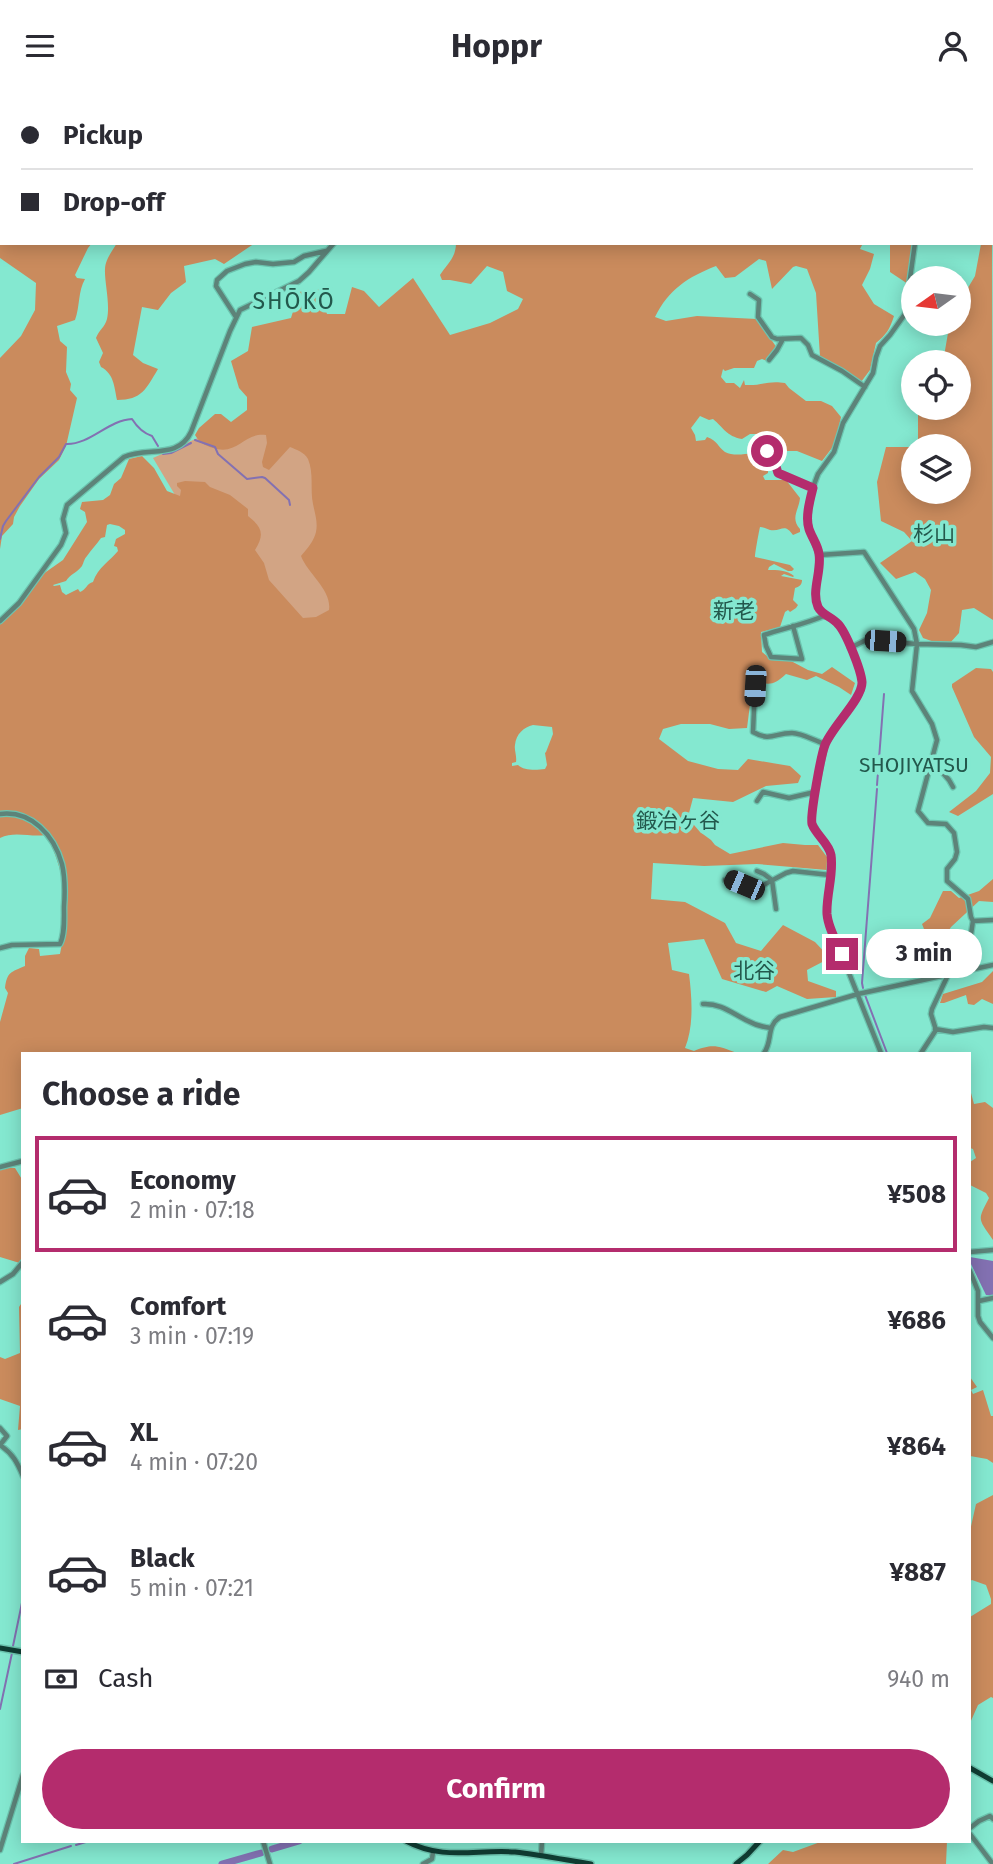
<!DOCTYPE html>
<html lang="en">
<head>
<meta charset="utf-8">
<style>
	:root { --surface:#fff; --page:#f7f7f7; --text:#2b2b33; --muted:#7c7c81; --line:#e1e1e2; --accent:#b42c6d }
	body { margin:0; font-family:"Fira Sans","Noto Sans JP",sans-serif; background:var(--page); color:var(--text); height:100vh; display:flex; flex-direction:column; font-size:26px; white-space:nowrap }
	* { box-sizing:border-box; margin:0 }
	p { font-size:23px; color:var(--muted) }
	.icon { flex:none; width:38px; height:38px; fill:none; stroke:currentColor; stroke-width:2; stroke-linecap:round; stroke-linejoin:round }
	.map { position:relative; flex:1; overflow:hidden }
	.panel { position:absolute; left:21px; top:961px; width:950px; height:791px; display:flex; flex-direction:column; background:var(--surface); border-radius:0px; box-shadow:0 4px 18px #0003 }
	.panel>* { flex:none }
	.hud { position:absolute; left:0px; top:0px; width:994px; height:154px; box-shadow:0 4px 18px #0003; display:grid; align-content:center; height:154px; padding:0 21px; background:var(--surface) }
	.needle { width:46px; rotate:256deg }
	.fabs { position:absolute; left:901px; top:175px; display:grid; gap:14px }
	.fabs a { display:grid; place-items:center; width:70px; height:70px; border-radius:50%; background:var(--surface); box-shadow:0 4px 18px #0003; font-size:35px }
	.end { position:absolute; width:32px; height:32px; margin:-16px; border:9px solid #b42c6d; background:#fff; box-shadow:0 0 0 4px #fff }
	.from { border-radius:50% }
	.bubble { position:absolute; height:49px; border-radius:24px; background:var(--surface); box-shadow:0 4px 18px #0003; font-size:23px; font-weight:700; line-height:49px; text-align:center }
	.car { position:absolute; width:21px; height:42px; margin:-21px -10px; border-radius:9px; box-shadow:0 0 5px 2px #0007; background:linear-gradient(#222 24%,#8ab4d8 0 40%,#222 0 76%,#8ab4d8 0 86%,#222 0) }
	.hud b { display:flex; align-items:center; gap:24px; height:66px; font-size:26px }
	.hud b+b { border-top:2px solid var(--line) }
	.hud i { width:18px; height:18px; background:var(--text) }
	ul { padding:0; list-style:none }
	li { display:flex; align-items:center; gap:21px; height:116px; margin:0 14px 10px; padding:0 7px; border:4px solid transparent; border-radius:0px }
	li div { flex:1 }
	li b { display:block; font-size:26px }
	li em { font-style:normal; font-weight:700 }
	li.selected { border-color:var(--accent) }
	li>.icon { width:63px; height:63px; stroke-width:1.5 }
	h2 { padding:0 21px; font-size:32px; line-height:84px }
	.pay { display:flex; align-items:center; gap:18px; height:77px; padding:0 21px; font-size:26px }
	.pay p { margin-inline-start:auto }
	.button { display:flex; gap:14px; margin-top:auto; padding:14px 21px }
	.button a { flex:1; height:80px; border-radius:42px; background:var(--accent); color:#fff; font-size:28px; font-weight:700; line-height:80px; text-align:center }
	header { display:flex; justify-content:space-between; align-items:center; height:91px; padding:0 21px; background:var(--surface); font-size:32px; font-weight:700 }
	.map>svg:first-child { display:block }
</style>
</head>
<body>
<header><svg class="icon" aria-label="menu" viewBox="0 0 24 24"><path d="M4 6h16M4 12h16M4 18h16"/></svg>Hoppr<svg class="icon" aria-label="person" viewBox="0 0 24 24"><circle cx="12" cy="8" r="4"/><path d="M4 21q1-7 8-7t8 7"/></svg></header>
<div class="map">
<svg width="993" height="1773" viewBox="0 0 993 1773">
	<rect width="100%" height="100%" fill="#84e8d0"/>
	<!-- green -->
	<path fill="#d2a484" d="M269,340L288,352L347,345L340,527L300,544L178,409L153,367L202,345Z"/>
	<!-- forest -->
	<path fill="#ca8b5d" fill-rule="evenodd" d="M0,0H569L566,2H2V152H92L88,157L75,184L77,187L85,188C78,200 80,215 75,229L57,235L60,250L67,256L66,281L71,293L70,299L77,307L66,355L59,369L39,388L20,415L14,426L13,433L2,445L0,458V267L21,245L35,219L36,192L0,167Z
		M992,144L993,529L974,517L962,519L959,542L949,553L937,552L923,547L919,539L927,522L931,499L925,488L915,481L896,488L880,472L912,450L904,441L881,430L877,391L886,356H913L914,401H959V355H918V317H959V271H943L948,242L954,233H959V212L975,185L981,153L992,152Z
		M117,152H255L224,173L215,168L184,175L186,191L171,202L158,219L142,216L133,264L143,272L158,278C146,298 142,309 117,309C114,295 114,283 101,276L99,271L103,262L96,247C99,239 105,236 107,228C111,210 102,184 106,172C108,165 113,159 117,152Z
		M456,152H863L860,158L874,163L870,178L862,194L874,213L894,225C890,238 886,244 876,252L870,279L861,291C846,285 829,279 820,266L816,202L807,178L796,175L793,176L772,198L766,170L759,168L735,186L725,187L716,175C688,186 669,198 655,226L666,230L697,225L757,228L777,257L767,270L762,268L757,270L754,277H734L725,280L723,278L721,286L726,292H734L740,297L744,289L745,294C762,295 768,289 785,292L789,297L806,310H821L832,315L841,326L835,353L822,370L797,360H785L780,357L775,350L767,343H750L742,348C726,345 724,337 713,328L709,329L700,325L691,337L695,344L696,350L705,349L707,346C718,350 717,355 725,361C734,366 747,362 755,363L757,371L756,375L768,380V382L763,385L765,389H786L800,407C799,419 790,427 800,438V441L793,444C784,431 782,441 770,439C767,438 764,436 760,436C759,440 755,462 755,466L790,474L794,478L792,480H788L774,473L769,476L768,479C777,479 787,479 794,485L793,486L784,483L781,485L802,489C802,494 799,496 795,497L793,509L798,514L796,517L790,521L788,519L785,521L780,536L761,541L762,561L772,569L791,570L808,579L822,583L832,576L855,592L851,604L839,596L816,585L807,589L786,583C773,595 770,594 753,590L747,637L729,638L710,633H681L663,638L659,648L688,670L718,678L738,679L748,668L790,675L801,685L798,692L766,695L733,711L693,707L689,722L694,734L700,741L711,749L715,754L730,763L783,752L805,754H818L827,766V779L757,773L704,775L653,772L651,808L685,811L725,832L736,852L761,860L783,834L815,851L830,867L807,879L808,890L836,900V906L807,908L777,895L766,901L722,888L704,848L668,852L672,879L689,883C692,907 694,935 685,957L694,960C713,952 718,955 737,962H23V1017L0,1024V931L8,902L5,897C7,881 11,881 25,875V865L29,857L39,858L40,865L60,863C69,821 67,788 49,749L52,745L50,743C34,748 16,739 0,747V533L22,512L43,483L63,469L87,431L85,421L80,418L82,411L103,409L110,404L114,393L121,387L129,368L142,365L154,377L167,400L180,405L181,399L177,395V392L185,390L205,391L210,396L230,404L248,418V425C262,436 265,443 255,459L264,472L269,489L303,527L316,526L329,519C332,499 308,483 301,465C307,458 314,450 316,441C318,431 315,423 313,413C310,399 314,382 308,368C304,361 297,359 290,356L269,379L263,376L262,371L267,352L266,344C244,341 238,365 213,357C204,354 200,352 195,344L199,337L215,323H221L231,331L247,319V306L239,297L231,270L248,260L252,236L291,227L299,201L318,198L327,223H345L352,196L364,200L379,216L413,187L450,244L490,232L518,218L523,208L507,200L503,181L487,175L471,193L450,189H442L440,184C447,173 456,167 456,152ZM110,433L119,435L125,439V443L116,448L114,455L117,456L118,460C110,470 98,476 93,491C87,492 86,499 80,501L78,498L66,504L62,501L60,494L54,495L53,494L66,490C70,483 77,482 82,475C84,471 84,468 87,465C91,459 97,453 101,447L105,446L107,434ZM533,634L552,636L553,643L546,661L545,662L547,674L545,678C537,679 524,680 518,674L512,675V672L516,671C517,665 514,659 515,654C516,643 524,636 533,634Z
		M890,152H912L908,193L890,181Z
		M976,577L991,578L993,581V703L958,725L949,721L976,700L990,682L991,666L974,646L952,596V593Z
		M993,788V811L979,810L951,836L943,849L926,843L922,833L930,827L943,800H951L959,807L979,800Z
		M993,880V913L982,908L974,914L968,913L966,904L944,912H940L943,903L982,891Z
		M971,1002L974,1013L985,1011L993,1017V1149C978,1127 977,1130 989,1107L986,1102L970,1094V1071L976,1067L973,1058L970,1057V1003Z
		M0,1077H15L23,1090V1173L0,1166Z
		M23,1210V1338L18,1339L20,1315L0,1308V1266L5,1268L20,1262L19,1216Z
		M970,1286L977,1296L971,1299L973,1303L983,1299L991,1325H993V1372L987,1368L970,1365Z
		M993,1404V1607L991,1606L978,1614L970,1632V1526L991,1513V1508L986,1494L972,1489L970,1490V1440L976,1413Z
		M823,1750H947L946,1773H768L783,1759L793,1761Z"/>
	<!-- water -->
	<path fill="#8371b2" d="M970,1166L993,1170V1204H986L970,1171Z"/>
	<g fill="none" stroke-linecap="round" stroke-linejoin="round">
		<!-- stream -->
		<path stroke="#8371b2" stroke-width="2" d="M195,349L215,356L218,363L247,388L262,386L265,387L289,409L290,414
			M163,363L171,362L191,352
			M0,448L3,435L6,430L39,386L59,366L66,353C90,354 108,329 132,328C137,336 143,342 152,345L158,355
			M877,694L884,603
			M863,897L862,892L877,698
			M865,904L887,962
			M13,1555L23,1507
			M0,1618L12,1562
			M76,1754L89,1750
			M14,1773L71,1755"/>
		<!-- river -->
		<path stroke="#8371b2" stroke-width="7" d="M272,1758L299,1750
			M222,1773L261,1762"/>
		<defs>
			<path id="minor" d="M579,2L583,0
				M956,2L957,0
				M750,203L759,209L758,226L772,246L777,248L801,247L808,254L812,264L842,280L865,296
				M236,226L216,195L217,189L227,180L245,173L256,171L273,173L294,171L304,165L326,160
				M769,269L777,259L783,248
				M767,361L774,369L777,382L813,397
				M819,464L864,461L914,538L917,553L912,600L932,633L937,649L918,720L928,732L946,733L954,742L957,761L955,768L947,778V790L968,808L971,826L973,830
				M0,530L19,512L61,454L66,442L63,428L67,414L124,366C147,355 178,369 191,341L230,240L240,219L299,190L309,181L334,152
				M793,535L802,568L771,566L766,555L764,544C785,537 806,533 826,524
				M850,557L866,549L917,553L961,554L976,556L993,551
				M755,595L753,641C771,651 774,642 792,642C802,642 815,650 825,653
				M931,668L949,689L953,696
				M757,710L763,701L789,707L815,701
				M0,723C31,719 54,744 62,773C65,786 65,802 64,816C64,828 65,843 60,853L12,854L0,857
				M757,780L764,783L772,789L776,818
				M725,789H731L756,798L786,782L793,780L830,784
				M703,913C721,912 733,923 748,930C755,934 763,936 771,937
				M935,938L953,941L984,936L993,937
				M764,962C773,950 766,935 780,926L858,903L993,874
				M881,962L829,832L827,821L831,762L813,733L811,726L813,712L825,654L845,622L858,606L862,597V590L857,571L844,542L838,533L821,521L817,514L816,506L819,464L809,437L808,427L812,399L818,383L834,361L843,332L873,282L876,266L880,255L890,244L905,223L915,152
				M921,962L936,939L931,923L932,918L963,852L971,843L973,830L993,829
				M0,1076L23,1070
				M970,1161L993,1159
				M970,1180L978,1200V1225L980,1231L993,1247
				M0,1191L13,1183L23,1171
				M979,1210L993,1207
				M0,1337L7,1345L0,1354
				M0,1354C13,1363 17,1371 23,1385
				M970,1737L979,1730L990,1725L993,1728
				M970,1743L992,1772
				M263,1750L270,1773
				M0,1759L23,1684
				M541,1765L542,1750
				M423,1773L432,1768L433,1761"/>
			<path id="major" d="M0,1557L23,1561
				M970,1677L993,1690
				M406,1750C443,1770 476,1758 515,1761C540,1764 566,1769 591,1773
				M736,1773L747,1764L760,1750"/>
		</defs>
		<!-- minor casing -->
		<use href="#minor" stroke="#6cc4af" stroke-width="7"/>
		<!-- major casing -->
		<use href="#major" stroke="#6cc4af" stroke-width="8"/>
		<!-- minor -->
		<use href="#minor" stroke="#5d8379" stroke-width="4.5"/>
		<!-- major -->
		<use href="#major" stroke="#103d33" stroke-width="5"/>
	</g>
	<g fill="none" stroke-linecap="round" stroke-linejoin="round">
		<!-- route -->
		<path stroke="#b42c6d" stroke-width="9" d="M767,360L774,369L778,382L813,397C810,409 805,426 809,438C812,447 818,454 819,463C822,480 811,500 818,516C822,524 832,526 838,533C846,541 861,579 862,591C863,607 831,637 825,654C821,664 810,724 812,733C816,744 829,752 831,764C834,783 826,804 827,823C828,836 836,850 842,863"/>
	</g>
	<g text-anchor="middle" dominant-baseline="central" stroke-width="7" stroke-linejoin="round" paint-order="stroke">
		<!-- neighbourhood labels -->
		<g font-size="21" fill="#23584c" stroke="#84e8d0">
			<text x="934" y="443">杉山</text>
			<text x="734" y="520">新老</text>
			<text x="914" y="674">SHOJIYATSU</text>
			<text x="678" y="730">鍛冶ヶ谷</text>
			<text x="754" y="880">北谷</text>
		</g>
		<!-- quarter labels -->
		<g font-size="23" letter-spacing="2" fill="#23584c" stroke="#84e8d0">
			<text x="294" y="210">SHŌKŌ</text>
		</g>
	</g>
</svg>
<div class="fabs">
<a><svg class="needle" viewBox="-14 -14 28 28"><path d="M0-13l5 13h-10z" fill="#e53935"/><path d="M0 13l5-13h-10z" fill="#7c7c81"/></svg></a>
<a><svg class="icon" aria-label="locate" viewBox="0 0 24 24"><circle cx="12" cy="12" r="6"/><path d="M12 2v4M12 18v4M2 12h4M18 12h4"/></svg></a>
<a><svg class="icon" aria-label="layers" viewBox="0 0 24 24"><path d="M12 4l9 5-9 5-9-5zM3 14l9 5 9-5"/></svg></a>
</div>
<i class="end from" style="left:767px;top:360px"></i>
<i class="end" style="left:842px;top:863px"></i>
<div class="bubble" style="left:866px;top:838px;width:116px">3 min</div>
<i class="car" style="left:885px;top:550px;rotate:94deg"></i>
<i class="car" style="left:755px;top:595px;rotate:183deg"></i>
<i class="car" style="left:744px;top:794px;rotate:293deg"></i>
<div class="hud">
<b><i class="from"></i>Pickup</b>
<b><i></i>Drop-off</b>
</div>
<section class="panel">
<h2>Choose a ride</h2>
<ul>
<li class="selected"><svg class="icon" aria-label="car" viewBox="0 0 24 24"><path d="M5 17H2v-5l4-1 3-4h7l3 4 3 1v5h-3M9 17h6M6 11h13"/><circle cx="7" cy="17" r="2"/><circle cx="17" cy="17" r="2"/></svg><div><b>Economy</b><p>2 min · 07:18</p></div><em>¥508</em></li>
<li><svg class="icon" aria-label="car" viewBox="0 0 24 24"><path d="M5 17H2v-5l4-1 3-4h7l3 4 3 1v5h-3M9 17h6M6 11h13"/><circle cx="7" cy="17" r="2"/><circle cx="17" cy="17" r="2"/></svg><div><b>Comfort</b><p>3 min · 07:19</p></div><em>¥686</em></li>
<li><svg class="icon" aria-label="car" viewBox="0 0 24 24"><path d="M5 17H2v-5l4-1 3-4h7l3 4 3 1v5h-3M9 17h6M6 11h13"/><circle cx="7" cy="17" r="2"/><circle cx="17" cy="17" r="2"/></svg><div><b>XL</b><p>4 min · 07:20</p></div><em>¥864</em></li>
<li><svg class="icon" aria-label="car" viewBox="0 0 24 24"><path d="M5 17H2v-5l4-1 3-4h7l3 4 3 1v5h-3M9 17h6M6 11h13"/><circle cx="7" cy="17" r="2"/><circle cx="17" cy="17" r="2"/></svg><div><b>Black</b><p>5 min · 07:21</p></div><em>¥887</em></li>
</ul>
<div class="pay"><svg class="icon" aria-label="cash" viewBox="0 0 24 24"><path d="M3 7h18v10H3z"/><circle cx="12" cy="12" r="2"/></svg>Cash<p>940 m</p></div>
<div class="button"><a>Confirm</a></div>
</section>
</div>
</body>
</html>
